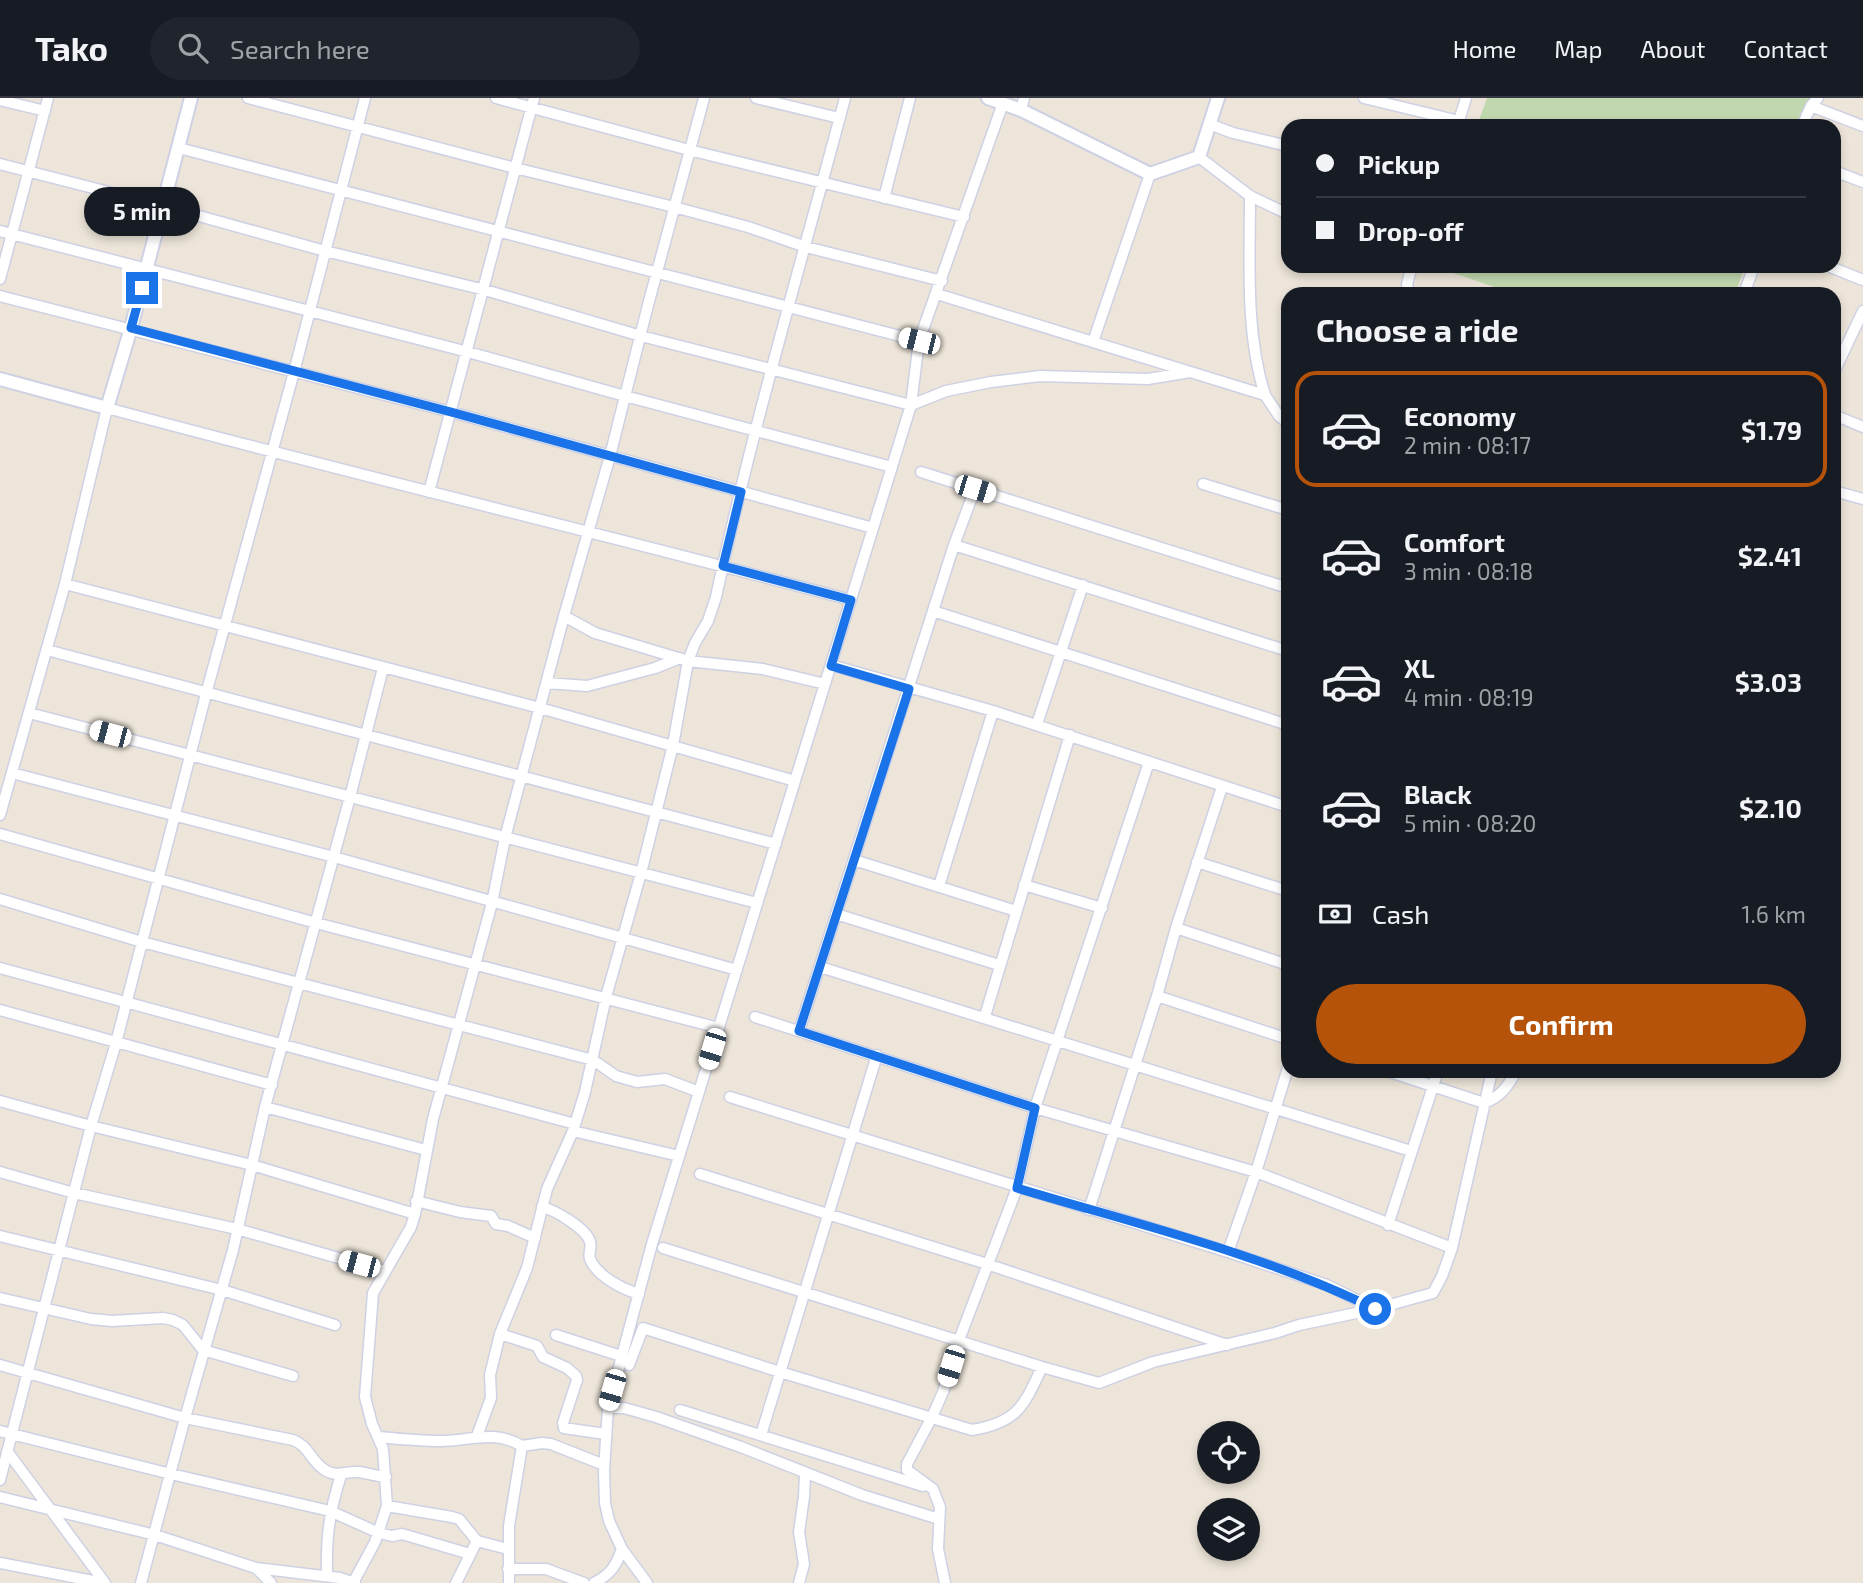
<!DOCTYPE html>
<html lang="en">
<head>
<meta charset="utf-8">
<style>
	:root { --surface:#171b24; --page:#20242c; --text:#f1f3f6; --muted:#9ea1a6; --line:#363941; --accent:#b45309 }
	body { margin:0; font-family:"Exo 2",sans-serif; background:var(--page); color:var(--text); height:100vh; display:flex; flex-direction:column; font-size:26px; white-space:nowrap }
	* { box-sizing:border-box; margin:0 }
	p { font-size:23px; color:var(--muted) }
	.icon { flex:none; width:38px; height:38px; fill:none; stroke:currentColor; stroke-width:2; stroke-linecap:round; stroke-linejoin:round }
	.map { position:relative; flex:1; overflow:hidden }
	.drawer { position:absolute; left:1281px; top:189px; width:560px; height:791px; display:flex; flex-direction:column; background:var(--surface); border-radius:21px; box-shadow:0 4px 10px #0003 }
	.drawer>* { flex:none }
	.guide { position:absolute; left:1281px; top:21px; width:560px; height:154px; border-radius:21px; box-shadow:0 4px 10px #0003; display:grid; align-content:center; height:154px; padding:0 35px; background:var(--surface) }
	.fabs { position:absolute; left:1197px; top:1323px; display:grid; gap:14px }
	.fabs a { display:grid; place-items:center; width:63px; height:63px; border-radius:50%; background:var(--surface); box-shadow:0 4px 10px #0003; font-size:35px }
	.end { position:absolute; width:32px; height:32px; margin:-16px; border:9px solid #1a73e8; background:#fff; box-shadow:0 0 0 4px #fff }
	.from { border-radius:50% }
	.bubble { position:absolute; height:49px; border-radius:24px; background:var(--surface); box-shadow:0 4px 10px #0003; font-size:23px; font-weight:700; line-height:49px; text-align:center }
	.car { position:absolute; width:21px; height:42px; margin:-21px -10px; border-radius:9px; box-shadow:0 0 5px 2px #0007; background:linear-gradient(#fff 24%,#345 0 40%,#fff 0 76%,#345 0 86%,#fff 0) }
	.guide b { display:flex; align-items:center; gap:24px; height:66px; font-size:26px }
	.guide b+b { border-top:2px solid var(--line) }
	.guide i { width:18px; height:18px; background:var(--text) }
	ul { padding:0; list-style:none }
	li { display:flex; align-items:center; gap:21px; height:116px; margin:0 14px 10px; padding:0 21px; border:4px solid transparent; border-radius:21px }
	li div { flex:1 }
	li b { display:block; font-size:26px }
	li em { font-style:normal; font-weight:700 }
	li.current { border-color:var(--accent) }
	li>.icon { width:63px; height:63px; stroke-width:1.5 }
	h2 { padding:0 35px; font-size:32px; line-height:84px }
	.pay { display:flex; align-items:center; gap:18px; height:77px; padding:0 35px; font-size:26px }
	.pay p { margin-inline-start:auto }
	.primary-button { display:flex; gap:14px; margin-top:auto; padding:14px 35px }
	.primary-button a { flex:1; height:80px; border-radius:42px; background:var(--accent); color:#fff; font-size:28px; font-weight:700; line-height:80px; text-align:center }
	header { display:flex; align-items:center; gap:42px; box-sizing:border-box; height:98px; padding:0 35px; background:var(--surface); border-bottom:2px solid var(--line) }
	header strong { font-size:33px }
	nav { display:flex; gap:38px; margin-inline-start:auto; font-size:24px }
	.search { width:490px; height:63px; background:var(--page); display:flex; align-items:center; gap:18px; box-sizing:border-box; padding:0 24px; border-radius:38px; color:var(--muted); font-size:26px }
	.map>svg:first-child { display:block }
</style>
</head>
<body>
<header>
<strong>Tako</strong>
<div class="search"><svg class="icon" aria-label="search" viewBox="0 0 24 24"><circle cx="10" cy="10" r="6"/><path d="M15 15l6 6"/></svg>Search here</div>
<nav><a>Home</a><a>Map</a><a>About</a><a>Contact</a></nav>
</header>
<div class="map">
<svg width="1863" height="1485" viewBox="0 0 1863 1485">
	<rect width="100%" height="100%" fill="#ede5d9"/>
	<!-- cemetery -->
	<path fill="#c1d8ae" d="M1487,0H1811L1805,8L1797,28H1477Z
		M1433,168H1745L1735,196H1515Z"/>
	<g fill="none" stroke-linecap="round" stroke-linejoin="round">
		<defs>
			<path id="minor" d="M248,0L515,70L674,109L748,129L806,149L942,183
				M496,0L689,52L964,119
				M756,0L839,20
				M1364,0L1459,23
				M0,2L45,13
				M1811,8L1863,28
				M1021,12L1024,0
				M1209,26L1233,35L1288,48
				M1458,26L1466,0
				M1802,28L1811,8L1818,0
				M179,50L919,243
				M1199,59L1250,98L1288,116
				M0,66L163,108L325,153L485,192L641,238L911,307L946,293L991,284L1040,278L1148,281L1190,274
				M1834,73L1863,84
				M1250,98C1250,164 1245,234 1265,297
				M884,100L910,0
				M0,133L468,254L625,298L892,369
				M1828,168L1863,182
				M0,181L48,0
				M937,196L1265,297L1279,318L1288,325
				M1409,196L1407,186L1412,168
				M1744,196L1754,168
				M0,198L451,314L873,430
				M1093,244L1150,76
				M1834,274L1863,213
				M1834,317L1863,329
				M921,374L1288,490
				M1203,386L1288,412
				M1834,393L1863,401
				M429,394L534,0
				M954,447L1288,553
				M65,486L540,610L795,683
				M933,513L1288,627
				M564,518L595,535L688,563L763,571L825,586
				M47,552L776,746
				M831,567L993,613L1288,709
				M547,585L587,588L655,570L680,560
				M29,615L757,805
				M1037,626L1083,487
				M12,675L334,759L737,872
				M0,717L65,486L107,310C355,377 604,436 851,502
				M0,736L316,825L719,930
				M854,762L1016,813
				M1197,764L1288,793
				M1024,787L1102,810
				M939,788L993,613
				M0,801L142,844L593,962L616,978L637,984L665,981L699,994
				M836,816L999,867
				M1176,830L1288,867
				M820,869L1411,1053
				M0,870L575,1026
				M1157,898L1288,941
				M0,912L272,987
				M985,918L1070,637
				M755,919L1035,1010L1256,1074L1452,1150
				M799,933L954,447L975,391
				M1387,973L1484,1005C1500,999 1508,989 1516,973
				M730,999L1228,1154L1327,1187L1375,1211
				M0,1003L91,1028L252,1067L415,1116
				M265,1009L426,1052
				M573,1033L679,1058
				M0,1074L74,1095L237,1131L384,1173
				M700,1076L987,1166L1227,1247
				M416,1103L460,1114L491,1118L496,1126L508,1128L535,1140
				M542,1109C555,1112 587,1131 590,1144C592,1150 588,1155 590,1161C597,1178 622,1191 639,1196
				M1089,1112L1157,898L1176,830L1222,689
				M1388,1127L1438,973
				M0,1138L222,1192L335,1227
				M663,1150L1042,1269L1099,1285L1153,1264L1275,1235L1299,1227L1375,1211L1433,1195L1442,1178L1452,1150L1492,973
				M1228,1154L1256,1074L1288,970
				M0,1200L91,1221L112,1223L163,1220L173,1222L183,1227L203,1252L293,1278
				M500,1236L537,1248L543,1259L567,1270L576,1278L577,1282L563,1325L564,1330L605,1336
				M556,1237L621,1258
				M0,1267L185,1320L293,1342C307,1347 310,1360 321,1369C334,1381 344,1373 358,1374C367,1375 376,1378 386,1379
				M629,1267L643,1230L780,1274L972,1332C1017,1325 1024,1308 1042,1269
				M608,1310H624L656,1319L741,1349L862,1397L939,1421
				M680,1312L923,1388
				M0,1333L171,1376L330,1413L379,1435L392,1438L402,1436L470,1456
				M761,1337L877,957
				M477,1338L491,1300L490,1277L500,1236L527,1170L547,1091L573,1033L585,994L606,899L641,775L673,647L688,563L695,545L708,523L716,499C752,331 801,166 845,0
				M379,1339C400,1341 420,1343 441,1343C470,1343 494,1331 522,1348L509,1428V1485
				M522,1348L542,1345L551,1346L604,1367
				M7,1353L105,1485
				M0,1382L91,1028L116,945L206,596L294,274L365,0
				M0,1399L155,1437L256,1470L340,1480L355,1485
				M387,1408L452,1419L459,1421L477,1443L508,1451
				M0,1465L103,1485
				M256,1470L271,1485
				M508,1471H546L584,1485
				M327,1478C326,1439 329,1415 341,1377
				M141,1485L185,1320L233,1152L265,1009L350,699L383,570
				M353,1485L375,1444L387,1408L383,1351L372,1326L365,1299L373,1195L411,1129L415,1116L433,1021L492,805L505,740L564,518L610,358L648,207L704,0
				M456,1485L477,1443
				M594,1485C611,1476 616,1468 622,1451
				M647,1485L622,1451L609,1423L605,1405L604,1373L608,1310L652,1146L911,307L919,243L1003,5
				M799,1485L804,1466L799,1434L804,1399L805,1376
				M945,1485L938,1451L940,1409L933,1391L907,1372V1366L932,1319L943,1294L959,1242L1017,1090L1035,1010L1149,664"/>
			<path id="tertiary" d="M988,0L1021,12L1150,76L1199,59L1218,0
				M0,281L107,310L131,230L191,0"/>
		</defs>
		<!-- minor casing -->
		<use href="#minor" stroke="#ced1e3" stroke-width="13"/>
		<!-- tertiary casing -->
		<use href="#tertiary" stroke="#ced1e3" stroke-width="16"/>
		<!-- minor -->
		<use href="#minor" stroke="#fff" stroke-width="10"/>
		<!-- tertiary -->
		<use href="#tertiary" stroke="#fff" stroke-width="12"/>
	</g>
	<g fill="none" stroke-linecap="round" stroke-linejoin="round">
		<!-- route -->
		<path stroke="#1a73e8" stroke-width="9" d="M142,190L131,230L451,314L741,394L723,468L851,502L831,568L909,591L799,933L1035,1010L1017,1090C1136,1126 1264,1156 1375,1211"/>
	</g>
</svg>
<div class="fabs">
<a><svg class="icon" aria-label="locate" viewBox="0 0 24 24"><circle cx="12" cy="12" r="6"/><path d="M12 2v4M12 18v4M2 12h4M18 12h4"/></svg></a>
<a><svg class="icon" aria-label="layers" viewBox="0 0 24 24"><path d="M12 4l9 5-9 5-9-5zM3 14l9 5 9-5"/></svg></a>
</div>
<i class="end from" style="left:1375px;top:1211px"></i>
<i class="end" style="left:142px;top:190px"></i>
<div class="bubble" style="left:84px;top:89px;width:116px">5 min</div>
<i class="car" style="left:919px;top:243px;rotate:284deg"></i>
<i class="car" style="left:975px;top:391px;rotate:107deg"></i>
<i class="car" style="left:110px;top:636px;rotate:285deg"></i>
<i class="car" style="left:712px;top:951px;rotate:197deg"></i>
<i class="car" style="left:359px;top:1166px;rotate:285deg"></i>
<i class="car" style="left:951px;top:1268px;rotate:197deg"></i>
<i class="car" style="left:612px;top:1292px;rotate:196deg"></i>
<div class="guide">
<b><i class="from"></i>Pickup</b>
<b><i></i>Drop-off</b>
</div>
<section class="drawer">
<h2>Choose a ride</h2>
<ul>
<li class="current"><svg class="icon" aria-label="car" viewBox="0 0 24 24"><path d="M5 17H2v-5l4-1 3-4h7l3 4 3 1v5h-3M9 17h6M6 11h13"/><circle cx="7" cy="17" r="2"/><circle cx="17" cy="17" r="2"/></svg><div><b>Economy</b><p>2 min · 08:17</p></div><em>$1.79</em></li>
<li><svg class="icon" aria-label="car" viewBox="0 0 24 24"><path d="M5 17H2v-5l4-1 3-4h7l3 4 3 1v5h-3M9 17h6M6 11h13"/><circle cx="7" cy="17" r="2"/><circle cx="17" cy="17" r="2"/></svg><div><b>Comfort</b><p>3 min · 08:18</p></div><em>$2.41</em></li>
<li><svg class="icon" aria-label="car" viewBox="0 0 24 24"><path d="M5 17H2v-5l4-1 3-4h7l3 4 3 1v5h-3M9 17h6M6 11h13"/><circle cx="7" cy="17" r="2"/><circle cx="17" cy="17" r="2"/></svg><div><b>XL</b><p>4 min · 08:19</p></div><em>$3.03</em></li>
<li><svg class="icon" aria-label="car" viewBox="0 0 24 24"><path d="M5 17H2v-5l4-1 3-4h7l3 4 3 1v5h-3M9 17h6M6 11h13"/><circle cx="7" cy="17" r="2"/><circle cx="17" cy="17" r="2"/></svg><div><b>Black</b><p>5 min · 08:20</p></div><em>$2.10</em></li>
</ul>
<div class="pay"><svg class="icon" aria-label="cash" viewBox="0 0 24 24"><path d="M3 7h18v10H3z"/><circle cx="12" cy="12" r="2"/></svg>Cash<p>1.6 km</p></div>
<div class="primary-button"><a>Confirm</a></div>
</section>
</div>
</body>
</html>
